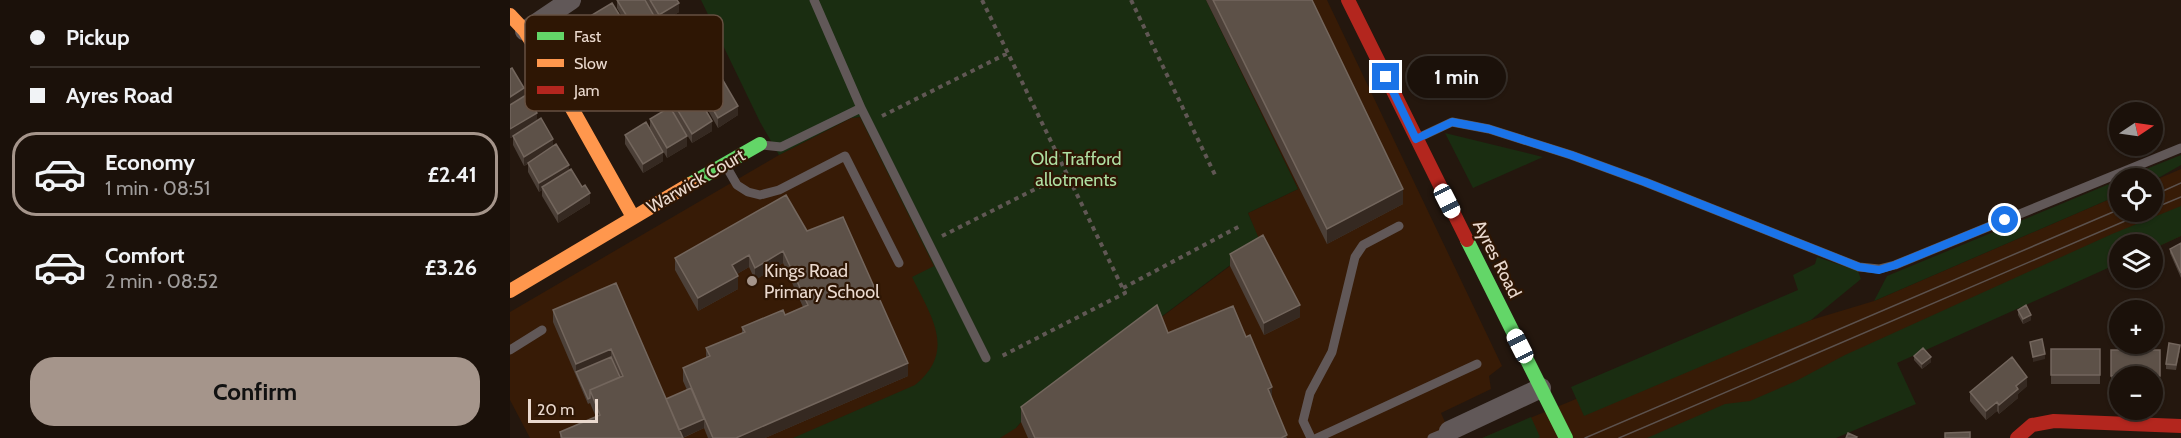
<!DOCTYPE html>
<html lang="en">
<head>
<meta charset="utf-8">
<style>
	:root { --surface:#1b110a; --page:#241a13; --text:#f1f3f6; --muted:#a09d9c; --line:#39312b; --accent:#a5958b }
	body { margin:0; font-family:Cabin,sans-serif; background:var(--page); color:var(--text); height:100vh; display:flex; flex-direction:column; font-size:22px; white-space:nowrap }
	* { box-sizing:border-box; margin:0 }
	p { font-size:20px; color:var(--muted) }
	.icon { flex:none; width:33px; height:33px; fill:none; stroke:currentColor; stroke-width:2; stroke-linecap:round; stroke-linejoin:round }
	.map { position:relative; flex:1; overflow:hidden }
	.drawer { display:flex; flex-direction:column; background:var(--surface); width:510px }
	.drawer>* { flex:none }
	.guide { display:grid; align-content:center; height:132px; padding:0 30px; background:var(--surface) }
	.needle { width:39px; rotate:77deg }
	.controls { position:absolute; left:1599px; top:102px; display:grid; gap:12px }
	.controls a { display:grid; place-items:center; width:54px; height:54px; border-radius:50%; background:var(--surface); box-shadow:0 2px 4px #0004,0 0 0 2px var(--line); font-size:30px }
	.scale { position:absolute; left:18px; bottom:15px; width:70px; box-sizing:border-box; padding-left:6px; border:3px solid #ead9ce; border-top:0; font-size:16px; line-height:21px; white-space:nowrap; color:#ead9ce; -webkit-text-stroke:4px #2e1604; paint-order:stroke }
	.end { position:absolute; width:27px; height:27px; margin:-14px; border:8px solid #1a73e8; background:#fff; box-shadow:0 0 0 3px #fff }
	.from { border-radius:50% }
	.bubble { position:absolute; height:42px; border-radius:21px; background:var(--surface); box-shadow:0 2px 4px #0004,0 0 0 2px var(--line); font-size:20px; font-weight:800; line-height:42px; text-align:center }
	.car { position:absolute; width:18px; height:36px; margin:-18px -9px; border-radius:8px; box-shadow:0 0 4px 2px #0007; background:linear-gradient(#fff 24%,#345 0 40%,#fff 0 76%,#345 0 86%,#fff 0) }
	.guide b { display:flex; align-items:center; gap:21px; height:57px; font-size:22px }
	.guide b+b { border-top:2px solid var(--line) }
	.guide i { width:15px; height:15px; background:var(--text) }
	ul { padding:0; list-style:none }
	li { display:flex; align-items:center; gap:18px; height:84px; margin:0 12px 9px; padding:0 18px; border:3px solid transparent; border-radius:24px }
	li div { flex:1 }
	li b { display:block; font-size:22px }
	li em { font-style:normal; font-weight:800 }
	li.current { border-color:var(--accent) }
	li>.icon { width:54px; height:54px; stroke-width:1.5 }
	.button { display:flex; gap:12px; margin-top:auto; padding:12px 30px }
	.button a { flex:1; height:69px; border-radius:24px; background:var(--accent); color:#111; font-size:24px; font-weight:800; line-height:69px; text-align:center }
	main { display:flex; flex:1; min-height:0 }
	.map>svg:first-child { display:block }
</style>
</head>
<body>
<main>
<section class="drawer">
<div class="guide">
<b><i class="from"></i>Pickup</b>
<b><i></i>Ayres Road</b>
</div>
<ul>
<li class="current"><svg class="icon" aria-label="car" viewBox="0 0 24 24"><path d="M5 17H2v-5l4-1 3-4h7l3 4 3 1v5h-3M9 17h6M6 11h13"/><circle cx="7" cy="17" r="2"/><circle cx="17" cy="17" r="2"/></svg><div><b>Economy</b><p>1 min · 08:51</p></div><em>£2.41</em></li>
<li><svg class="icon" aria-label="car" viewBox="0 0 24 24"><path d="M5 17H2v-5l4-1 3-4h7l3 4 3 1v5h-3M9 17h6M6 11h13"/><circle cx="7" cy="17" r="2"/><circle cx="17" cy="17" r="2"/></svg><div><b>Comfort</b><p>2 min · 08:52</p></div><em>£3.26</em></li>
</ul>
<div class="button"><a>Confirm</a></div>
</section>
<div class="map">
<svg width="1671" height="438" viewBox="0 0 1671 438">
	<rect width="100%" height="100%" fill="#24170e"/>
	<!-- built -->
	<path fill="#371b06" d="M696,0H817L992,366L979,376L981,389L931,413L942,438H20L0,400V312L269,155L341,118L350,117L506,428L511,422L720,266L752,248L738,213L788,189Z
		M1671,169V236L1643,249L1642,244H1610L1200,438H972L1066,399L1301,320L1364,301L1609,195L1610,212H1642L1643,181Z"/>
	<!-- green -->
	<path fill="#1a2d11" d="M191,0H696L788,189L738,213L753,248L719,266L511,422L506,428L490,438H283L405,385C447,351 421,316 402,277L424,266L350,117L341,118L269,155L250,122Z
		M935,133L1033,157L963,188Z
		M1671,155V165L1643,181L1642,178H1614Z
		M1609,180V195L1364,301L1377,276Z
		M1671,206V236L1643,249L1642,244H1610L1609,263L1387,363L1406,404L1326,438H1137L1215,404L1240,401L1286,381L1335,355L1602,234Z
		M1307,257L1348,271L1351,279L1301,320L1074,416L1061,387L1288,290L1283,275L1305,264Z
		M1021,417L1030,437L1028,438H972Z"/>
	<g fill="none" stroke-linecap="round" stroke-linejoin="round">
		<!-- path -->
		<path stroke="#605754" stroke-width="4" stroke-dasharray="4.5 4.5" stroke-linecap="butt" d="M472,0L615,293L490,357
			M621,0L706,177
			M372,116L498,53
			M432,236L557,173
			M613,288L730,226"/>
		<!-- lane -->
		<path stroke="#615858" stroke-width="9" d="M304,0L351,108L476,358
			M908,138L942,122L979,129L1061,155L1135,182L1349,267L1369,269L1385,265L1671,148
			M252,145L271,147L351,108
			M216,166L227,185L238,192L250,195L269,190L335,156L389,263
			M0,350L32,330
			M801,438L793,421L800,393L822,352L845,257L853,245L889,226
			M807,438L967,364
			M922,438L939,431"/>
		<!-- street -->
		<path stroke="#615858" stroke-width="20" d="M15,31L61,0
			M939,431L1031,388"/>
		<!-- fast -->
		<path stroke="#63d668" stroke-width="14" d="M180,184L250,144
			M957,240L1056,438"/>
		<!-- slow -->
		<path stroke="#ff974d" stroke-width="14" d="M0,15L15,31L60,105L123,217
			M0,291L180,184"/>
		<!-- jam -->
		<path stroke="#b3261e" stroke-width="14" d="M838,0L957,240
			M1507,438L1522,425L1544,421L1671,426"/>
		<!-- tram -->
		<path stroke="#5c524e" stroke-width="1.5" d="M1642,196L1671,183
			M1642,209L1671,197
			M1075,438L1610,209
			M1109,438L1636,212"/>
	</g>
	<!-- wall -->
	<path fill="#4c4038" d="M107,0H167L169,12L149,24L143,14L144,25L124,38L107,8Z
		M696,0H802L893,204L817,244Z
		M82,15L120,42L99,54L82,24Z
		M57,32L94,58L74,70L57,41Z
		M191,89L228,115L208,128L191,98Z
		M14,96L27,121L80,203L48,223L32,196V190L29,192L18,172V164L14,166L3,145V137L0,138Z
		M164,104L202,131L182,143L164,114Z
		M140,119L177,146L157,158L140,128Z
		M115,135L153,161L133,173L115,144Z
		M297,231L398,376L255,438H198L194,428L173,438H50V432L86,417L80,403L78,404L43,322V310L106,283L156,399L177,390L173,381V368L196,358V348L232,333V327L275,315L293,307L273,263L245,280L239,267L227,274L228,289L188,311L165,270V258Z
		M1671,243V278L1660,253V249Z
		M720,254L790,317L754,335L720,266Z
		M1508,310L1521,320L1513,324L1508,315Z
		M1541,349H1590V384H1541Z
		M1601,350H1650V385H1642V376H1610V385H1601Z
		M1670,350L1666,370L1656,369V364Z
		M1404,356L1421,362L1412,369L1404,360Z
		M1517,386L1508,394V398L1489,414L1487,411L1476,420L1460,401V392Z
		M762,399L777,438H518L511,422V407Z"/>
	<!-- shaded-wall -->
	<path fill="#352921" d="M169,3V12L149,24V15Z
		M144,16V25L124,38V28Z
		M120,32V42L99,54V44Z
		M94,49V58L74,70V61Z
		M14,88V97L0,106V97Z
		M228,106V115L208,128V118Z
		M27,113V122L0,138V129Z
		M202,121V131L182,143V134Z
		M177,136V146L157,158V148Z
		M43,139V148L14,166V157Z
		M153,152V161L133,173V164Z
		M59,165V174L32,187V190L29,192V183Z
		M893,189V204L817,244V229Z
		M80,193V203L48,223V214Z
		M273,251V263L245,280V268Z
		M239,255V267L222,277V265Z
		M228,276V289L188,311V298Z
		M790,305V317L754,335V323Z
		M1521,315V320L1513,324V319Z
		M101,349V362L66,372V364Z
		M1535,354V359L1523,362V357Z
		M1421,357V362L1412,369V364Z
		M398,363V376L255,438H226Z
		M1517,377V386L1508,394V398L1489,414V405L1506,386Z
		M762,387V402L758,389Z
		M1487,402V411L1476,420V411Z
		M194,419V428L172,438L168,430Z"/>
	<!-- building -->
	<path fill="#5d5148" stroke="#73665d" stroke-width="1.5" d="M107,0H135L144,16L124,28Z
		M140,0H167L169,3L149,15Z
		M703,0H802L893,189L817,229Z
		M102,3L120,32L99,44L82,15Z
		M2,68L14,88L0,97V69Z
		M211,77L228,106L208,118L191,89Z
		M185,92L202,121L182,134L164,104Z
		M16,95L27,113L0,129V105Z
		M160,107L177,136L157,148L140,119Z
		M31,118L43,139L14,157L3,136Z
		M136,122L153,152L133,164L115,135Z
		M46,144L59,165L29,183L18,163Z
		M61,169L72,187L75,185L80,193L48,214L32,187Z
		M276,195L297,231L333,217L398,363L226,438H203L173,368L200,356L196,348L235,332L232,327L273,310L275,315L298,305L273,251L245,268L239,255L222,265L228,276L188,298L165,258Z
		M753,235L790,305L754,323L720,254Z
		M1671,243V273L1660,249Z
		M106,283L173,438H52L50,432L90,415L80,390L113,376L101,349L66,364L43,310Z
		M647,305L658,333L723,306L736,337L740,335L762,387L758,389L777,435L771,438H525L511,407Z
		M1516,305L1521,315L1513,319L1508,310Z
		M1532,339L1535,354L1523,357L1520,342Z
		M1659,343L1670,345L1666,365L1656,364Z
		M1413,348L1421,357L1412,364L1404,356Z
		M1541,349H1590V375H1541Z
		M1601,350H1650V376H1601Z
		M101,357L110,377L80,390V398L78,399L66,372Z
		M1502,357L1517,377L1506,386L1508,389L1489,405L1487,402L1476,411L1460,392Z
		M181,388L194,419L169,430L156,399Z
		M1460,432V438H1435V433Z
		M1338,433L1347,437L1346,438H1336Z"/>
	<g fill="none" stroke-linecap="round" stroke-linejoin="round">
		<!-- route -->
		<path stroke="#1a73e8" stroke-width="8" d="M876,77L906,139L942,122L979,129L1061,155L1135,182L1349,267L1369,270L1385,265L1495,220"/>
	</g>
	<!-- markers -->
	<circle fill="#a5958b" stroke="#2e1604" stroke-width="2" cx="242" cy="281" r="6"/>
	<g text-anchor="middle" dominant-baseline="central" stroke-width="4.5" stroke-linejoin="round" paint-order="stroke">
		<!-- park labels -->
		<g font-size="18" fill="#aedfa2" stroke="#2e1604">
			<text x="566" y="159">Old Trafford<tspan x="566" dy="21">allotments</tspan></text>
		</g>
		<!-- street labels -->
		<g font-size="18" fill="#ead9ce" stroke="#2e1604">
			<text transform="translate(186 181) rotate(-30)">Warwick Court</text>
			<text transform="translate(987 259) rotate(63)">Ayres Road</text>
		</g>
		<!-- poi labels -->
		<g font-size="18" fill="#ead9ce" stroke="#2e1604" text-anchor="start">
			<text x="254" y="271">Kings Road<tspan x="254" dy="21">Primary School</tspan></text>
		</g>
	</g>
	<!-- legend -->
	<rect x="15" y="15" width="198" height="96" rx="9" fill="#2e1604" stroke="#665041" stroke-width="1.5"/>
	<rect x="27" y="32" width="27" height="8" fill="#63d668"/>
	<rect x="27" y="59" width="27" height="8" fill="#ff974d"/>
	<rect x="27" y="86" width="27" height="8" fill="#b3261e"/>
	<g font-size="16" fill="#ead9ce">
		<text x="64" y="42">Fast</text>
		<text x="64" y="69">Slow</text>
		<text x="64" y="96">Jam</text>
	</g>
</svg>
<div class="controls">
<a><svg class="needle" viewBox="-14 -14 28 28"><path d="M0-13l5 13h-10z" fill="#e53935"/><path d="M0 13l5-13h-10z" fill="#a09d9c"/></svg></a>
<a><svg class="icon" aria-label="locate" viewBox="0 0 24 24"><circle cx="12" cy="12" r="6"/><path d="M12 2v4M12 18v4M2 12h4M18 12h4"/></svg></a>
<a><svg class="icon" aria-label="layers" viewBox="0 0 24 24"><path d="M12 4l9 5-9 5-9-5zM3 14l9 5 9-5"/></svg></a>
<a>+</a>
<a>−</a>
</div>
<div class="scale">20 m</div>
<i class="end from" style="left:1495px;top:220px"></i>
<i class="end" style="left:876px;top:77px"></i>
<div class="bubble" style="left:897px;top:56px;width:99px">1 min</div>
<i class="car" style="left:937px;top:201px;rotate:153deg"></i>
<i class="car" style="left:1010px;top:346px;rotate:333deg"></i>
</div>
</main>
</body>
</html>
